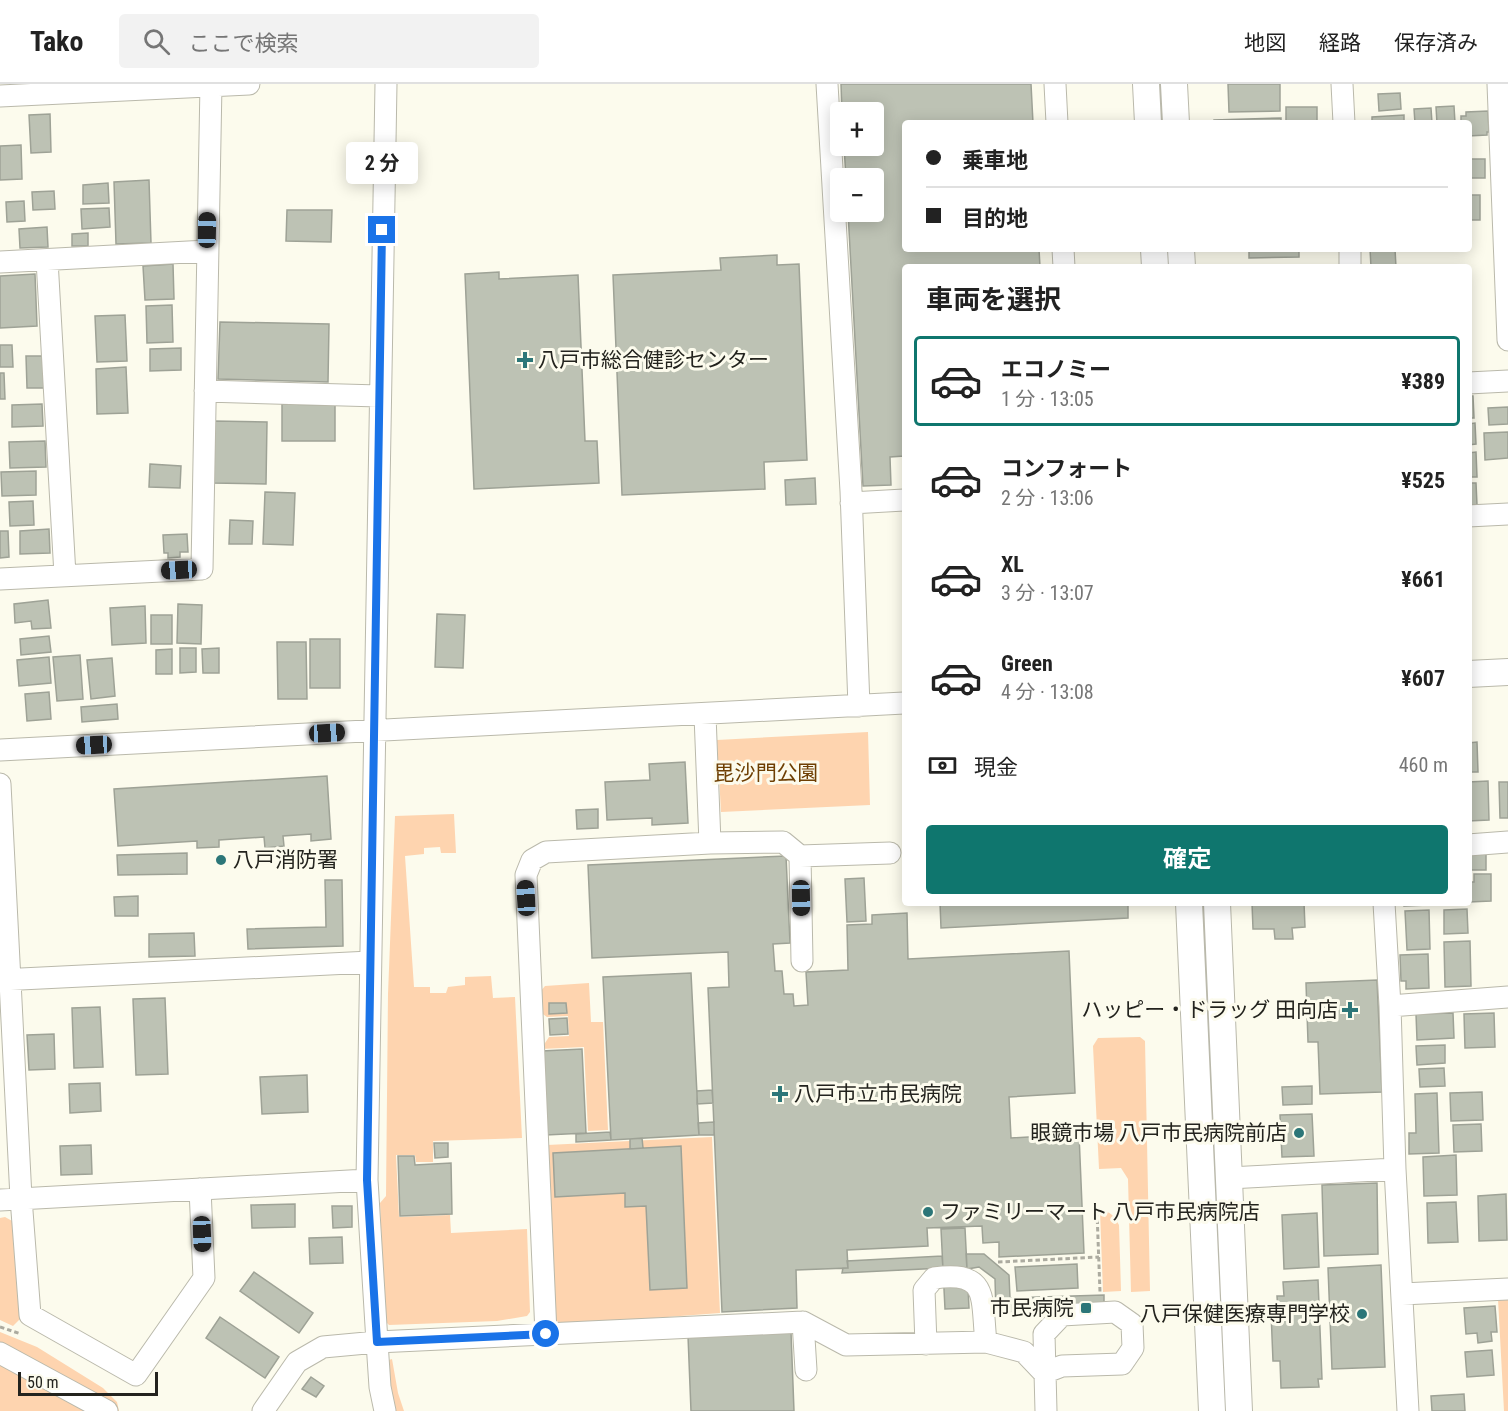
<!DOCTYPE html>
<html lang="ja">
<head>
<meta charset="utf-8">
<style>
	:root { --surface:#fff; --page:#f2f2f2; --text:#222; --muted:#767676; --line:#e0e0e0; --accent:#0f766e }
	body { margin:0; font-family:"Roboto Condensed","Noto Sans JP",sans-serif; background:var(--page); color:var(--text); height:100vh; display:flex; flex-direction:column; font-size:22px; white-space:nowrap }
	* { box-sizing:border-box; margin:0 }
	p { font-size:20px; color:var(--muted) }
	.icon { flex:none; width:33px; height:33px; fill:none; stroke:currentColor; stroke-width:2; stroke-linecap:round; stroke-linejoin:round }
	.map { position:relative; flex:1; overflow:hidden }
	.drawer { position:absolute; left:902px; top:180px; width:570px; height:642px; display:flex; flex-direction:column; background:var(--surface); border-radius:6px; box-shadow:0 3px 15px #0003 }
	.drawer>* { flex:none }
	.hud { position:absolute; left:902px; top:36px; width:570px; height:132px; border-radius:6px; box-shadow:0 3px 15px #0003; display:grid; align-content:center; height:132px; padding:0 24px; background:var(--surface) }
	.controls { position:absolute; left:830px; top:18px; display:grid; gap:12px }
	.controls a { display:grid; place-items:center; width:54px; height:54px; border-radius:6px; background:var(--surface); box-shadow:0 3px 15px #0003; font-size:30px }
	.scale { position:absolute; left:18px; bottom:15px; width:140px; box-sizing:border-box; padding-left:6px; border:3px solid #23231e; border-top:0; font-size:16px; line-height:21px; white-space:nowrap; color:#23231e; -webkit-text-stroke:4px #fcfbed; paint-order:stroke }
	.end { position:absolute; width:27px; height:27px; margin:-14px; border:8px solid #1a73e8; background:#fff; box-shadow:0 0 0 3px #fff }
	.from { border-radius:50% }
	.bubble { position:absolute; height:42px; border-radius:6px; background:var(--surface); box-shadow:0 3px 15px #0003; font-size:20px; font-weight:700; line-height:42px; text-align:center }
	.car { position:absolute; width:18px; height:36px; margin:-18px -9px; border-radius:8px; box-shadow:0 0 4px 2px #0007; background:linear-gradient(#222 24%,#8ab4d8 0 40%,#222 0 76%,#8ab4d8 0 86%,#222 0) }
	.hud b { display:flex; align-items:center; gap:21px; height:57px; font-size:22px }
	.hud b+b { border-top:2px solid var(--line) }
	.hud i { width:15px; height:15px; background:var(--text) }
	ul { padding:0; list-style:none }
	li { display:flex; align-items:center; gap:18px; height:90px; margin:0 12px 9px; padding:0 12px; border:3px solid transparent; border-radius:6px }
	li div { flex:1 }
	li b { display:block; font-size:22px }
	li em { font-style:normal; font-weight:700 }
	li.selected { border-color:var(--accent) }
	li>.icon { width:54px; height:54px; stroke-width:1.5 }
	h2 { padding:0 24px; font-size:27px; line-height:72px }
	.pay { display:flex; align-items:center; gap:15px; height:66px; padding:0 24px; font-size:22px }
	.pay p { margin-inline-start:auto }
	.action { display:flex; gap:12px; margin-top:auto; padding:12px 24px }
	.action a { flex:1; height:69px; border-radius:6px; background:var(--accent); color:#fff; font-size:24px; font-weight:700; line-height:69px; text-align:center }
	header { display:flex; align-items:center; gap:36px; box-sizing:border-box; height:84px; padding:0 30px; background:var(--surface); border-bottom:2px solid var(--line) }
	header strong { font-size:28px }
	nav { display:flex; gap:33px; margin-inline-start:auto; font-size:21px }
	.search { width:420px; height:54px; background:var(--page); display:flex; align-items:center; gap:15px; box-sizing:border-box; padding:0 21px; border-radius:6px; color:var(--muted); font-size:22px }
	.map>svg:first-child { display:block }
</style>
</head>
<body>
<header>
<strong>Tako</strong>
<div class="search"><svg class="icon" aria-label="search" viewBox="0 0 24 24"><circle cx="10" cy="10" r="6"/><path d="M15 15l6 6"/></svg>ここで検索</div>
<nav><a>地図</a><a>経路</a><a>保存済み</a></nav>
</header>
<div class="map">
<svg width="1508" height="1327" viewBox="0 0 1508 1327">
	<rect width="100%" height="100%" fill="#fcfbed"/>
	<!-- green -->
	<path fill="#fed4af" d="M868,648L870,721L721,728L717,656Z
		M454,730L456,769H441L440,763L424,764V770L405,772L414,903H430V909H446L448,903L465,901V893L491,892L493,914L515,913L522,1054L433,1057V1078H416L415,1071H396L399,1133L450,1131L451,1149L527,1145L530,1228L527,1232L497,1237L389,1241L385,1237L380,1119L386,1112L388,910L395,732Z
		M589,899L591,938H603L608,1046L588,1047L584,963L541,965L549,953L569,952L568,932L547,933L540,928V908L545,902Z
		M1140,953L1145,957L1150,1207L1131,1208L1128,1095L1121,1084L1099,1085L1093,962L1098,954Z
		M712,1053L720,1229L561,1241L555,1235L547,1061Z
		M1100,1127C1111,1127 1114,1132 1119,1141L1121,1207L1103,1208Z
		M5,1133L14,1138L21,1234L13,1242L0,1236V1134Z
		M1508,1214V1327H1504L1498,1215Z
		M0,1248L37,1263L103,1304L117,1318L119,1327H0Z
		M392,1275L398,1309L404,1327H396L386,1284V1277Z"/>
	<!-- building -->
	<path fill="#bdc2b4" stroke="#9ea296" stroke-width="1.5" d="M841,0H1031L1033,39H904V165H1039L1040,183H904V372L890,373L891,401L863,402L848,128H873V94H846L844,62H873V28H842Z
		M1228,0H1280V27L1229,28Z
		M1400,9L1401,25L1379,27L1378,10Z
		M1454,22L1455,39H1437L1436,23Z
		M1286,23H1317V39H1286Z
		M1431,24L1432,39H1415L1414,25Z
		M1488,27L1489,48H1487V51L1468,52V39H1461V32H1466V28Z
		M50,30L51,68L31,69L29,31Z
		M1404,31V39H1372V33Z
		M1281,34V39H1214V36Z
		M21,61L22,95L0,96V62Z
		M1468,75H1485V94H1468Z
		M149,96L151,159L116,160L114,98Z
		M108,99L109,119L83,120V101Z
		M54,107L55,125L33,126L32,108Z
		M1468,111H1480V136H1468Z
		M24,117L25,137L7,138L6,118Z
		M109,124L110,143L82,145L81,125Z
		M287,126H332L331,158L286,157Z
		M47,143L48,163L20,164L19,145Z
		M88,149V162H72V150Z
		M1249,165H1299V173L1249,174Z
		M1370,165H1395L1396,183H1371Z
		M777,171V181L799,180L807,376L764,378L765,405L622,411L613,191L721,186L720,174Z
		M173,180L174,215L145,216L143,182Z
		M499,188V195L578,191L585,357H597L599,399L474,405L465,190Z
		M35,190L37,242L0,244V192Z
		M172,221L173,258L147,259L146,222Z
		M125,231L127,277L97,278L95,232Z
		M220,238L329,240L328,298L218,295Z
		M0,261H12L13,283H0Z
		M181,264V286L150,287V265Z
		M26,272H45L46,304H27Z
		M126,283L128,329L97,330L96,285Z
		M0,289H4L5,315H0Z
		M1468,312H1473L1474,334H1468Z
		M42,320L43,342L12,343V321Z
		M282,320L335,321V357H282Z
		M1508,323V340L1489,341L1488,324Z
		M214,337L267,338L266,400L213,399Z
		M1475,339L1476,360L1468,361V340Z
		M1508,348V374L1485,376L1484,349Z
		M45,357L46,383L10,384L9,358Z
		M1476,368L1477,393H1468V369Z
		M150,380L181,382L180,404L149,403Z
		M36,387V411L2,412L1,388Z
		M815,394L816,420L786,421L785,396Z
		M1468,399H1476L1477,421L1468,422Z
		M265,408L295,409L293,461L263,460Z
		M33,417L34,441L10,442L9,418Z
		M230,436L253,437L252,460H229Z
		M49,445L50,469L20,470V447Z
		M0,447H8L9,473L0,474Z
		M187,450L188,468H180V473L168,474V469H164L163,451Z
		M48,516L51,544L32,545L31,537L15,539L14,520Z
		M178,520L202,521L201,560L177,559Z
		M145,522L146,559L112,561L110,524Z
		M437,530L465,531L463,584L435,583Z
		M151,531H172V560H151Z
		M49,552L51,568L21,571L20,555Z
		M310,555H340V604H310Z
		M277,558H306L307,615H278Z
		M180,564H196V588L180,589Z
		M219,564V589H203L202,565Z
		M172,565V590H156V566Z
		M80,571L83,615L57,617L53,573Z
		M49,573L51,599L19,602L17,576Z
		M112,574L115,612L91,615L87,576Z
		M49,608L51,635L27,637L25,610Z
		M117,620L118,635L82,638L81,623Z
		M1477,658L1478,688H1468V659Z
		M685,678L688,739L652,741V734L607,736L605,698L650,696L649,680Z
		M327,692L331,755L311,757V750L283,752L284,762L265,764L264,753L219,756V763L197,764V757L118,762L114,705Z
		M1488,697L1489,736L1468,737V698Z
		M1499,698H1508V734H1500Z
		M598,725V744L577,745L576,726Z
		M187,769V790L118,791L117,771Z
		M1471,770H1486V786H1471Z
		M786,772L790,859L773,860L775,887H782L784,910H793L794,922L808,921L806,888L848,886L847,841L872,840V831L907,829L908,875L1069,867L1075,1009L1009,1013L1011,1054L1079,1050L1084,1169L999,1173V1158L983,1159L982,1142L927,1144L928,1162L847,1166L848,1184L796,1186L797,1224L722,1228L708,904L729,903L728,868L592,874L588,781Z
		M1474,790H1491V817L1469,818L1468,798H1474Z
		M864,794L866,837L847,838L845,795Z
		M325,796H342L343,862L248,865L247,845L326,843Z
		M138,812V832H115L114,813Z
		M940,819H1128V834L941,844Z
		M1252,819H1304L1305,843L1292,844L1293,855H1275L1274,845H1253Z
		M1404,819H1428V821L1404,822Z
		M1467,825L1468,849L1444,850V826Z
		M1429,826L1430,865L1407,866L1405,827Z
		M194,849L195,872L149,873V850Z
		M1470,857L1471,902L1445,903L1444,858Z
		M1428,870L1429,904L1406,905V897H1401L1400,871Z
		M691,889L699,1051L611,1056L603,893Z
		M1377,896L1382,1008L1320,1010L1318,958H1308L1306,899Z
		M165,914L168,990L136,991L133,915Z
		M549,919H566L567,929L549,930Z
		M100,923L103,983L74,984L72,924Z
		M1453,929L1454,954L1417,956L1416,930Z
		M1494,929L1495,963L1465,964L1464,930Z
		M567,934L568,950L550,951L549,935Z
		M54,950L55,985L29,986L27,951Z
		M1445,961V979L1417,981L1416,962Z
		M582,965L586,1049L546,1051L542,967Z
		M1444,984L1445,1002L1420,1003L1419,985Z
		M307,991L308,1028L262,1030L260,993Z
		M100,999L101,1027L70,1029L69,1000Z
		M1312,1002V1020L1283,1021L1282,1003Z
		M712,1006L713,1019L697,1020V1007Z
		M1482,1008L1483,1036L1451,1037L1450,1009Z
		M1437,1009L1439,1069L1409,1070V1049H1416L1415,1010Z
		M1312,1030L1314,1072L1282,1073L1280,1031Z
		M714,1038V1051H699L698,1039Z
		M1481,1040L1482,1067L1454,1068L1453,1041Z
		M610,1048L611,1056L576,1058V1050Z
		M642,1054L643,1064L630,1065V1055Z
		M434,1059H448V1073L435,1074Z
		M91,1061L92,1090L61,1091L60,1062Z
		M681,1062L687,1204L650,1206L646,1122L625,1123V1109L555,1113L553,1069Z
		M1456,1071L1457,1111L1424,1112L1423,1073Z
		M398,1072H414L415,1081L451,1079L452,1130L400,1132Z
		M1377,1099L1378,1170L1324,1172L1322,1101Z
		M1506,1110L1507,1156L1479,1157L1478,1112Z
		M1456,1118L1458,1158L1428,1159L1427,1119Z
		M295,1120V1143L252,1144L251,1121Z
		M332,1122H352V1143L333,1144Z
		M1317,1129L1319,1183L1284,1185L1282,1131Z
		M965,1144L969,1224L945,1225L941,1145Z
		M342,1153L343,1179L310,1180L309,1154Z
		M966,1170H984L1009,1191L1010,1214L1104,1211V1223L996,1229L995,1195L979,1183L967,1185Z
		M942,1172L943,1184L842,1189L843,1184H848L847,1177Z
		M1077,1180L1078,1204L1017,1207L1015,1183Z
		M1381,1181L1385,1283L1332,1285L1328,1184Z
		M254,1188L313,1229L299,1249L240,1207Z
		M1318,1196L1322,1295H1318L1319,1303L1281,1304L1280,1277H1273L1271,1228H1278L1277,1212H1284L1283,1198Z
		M1495,1222L1497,1248H1491L1492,1257L1478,1259L1477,1249L1466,1250L1464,1224Z
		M220,1233L279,1273L265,1294L206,1254Z
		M791,1248L794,1327H691L688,1252Z
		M1492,1266L1494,1291L1467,1293L1465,1268Z
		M311,1293L324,1302L316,1313L302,1305Z
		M1464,1310L1465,1327H1432L1431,1312Z"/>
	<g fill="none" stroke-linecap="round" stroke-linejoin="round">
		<defs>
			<path id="minor" d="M827,0L851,407L859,622
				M1055,0L1057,39
				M1342,0L1344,39
				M1498,0L1508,256
				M0,12L249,0
				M1063,165L1064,183
				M1350,165V183
				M47,176L65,491
				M0,178L207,167
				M1468,299L1508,297
				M205,307L379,312
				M851,419L904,416
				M1468,432L1508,430
				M0,495L202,485L211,0
				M0,666L904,619
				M0,700L21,1114L30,1231L136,1291L204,1194L200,1105
				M710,759L783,758L800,772L802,877
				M1468,761L1508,758
				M800,772L890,769
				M1384,819L1390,922L1395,1085L1408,1327
				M0,896L370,878
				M1390,922L1508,913
				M1229,1094L1395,1085
				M0,1116L367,1096
				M1402,1210L1508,1205
				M803,1238L806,1286
				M546,1250L526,791L532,776L546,768L710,759L705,631
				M926,1260L924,1206L934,1194C990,1186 981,1215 986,1258
				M0,1269L107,1327
				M1044,1289L1062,1282L1122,1280L1133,1264L1132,1240L1115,1228L1062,1231L1044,1250L1046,1327
				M263,1327L297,1278L323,1263L377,1258L803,1238L846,1261L986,1258L1024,1268L1044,1289
				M385,1327L380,1303L377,1258L367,1096L386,0"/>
			<path id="major" d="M1146,0L1148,39
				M1174,0L1176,39
				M1154,165L1155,183
				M1181,165L1182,183
				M1468,590L1508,588
				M1189,819L1212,1327
				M1217,819L1239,1327"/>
		</defs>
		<!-- minor casing -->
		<use href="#minor" stroke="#bab9ab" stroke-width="23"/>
		<!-- major casing -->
		<use href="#major" stroke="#bab9ab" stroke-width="28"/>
		<!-- path -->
		<path stroke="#acaba0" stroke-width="3" stroke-dasharray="4.5 3" stroke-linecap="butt" d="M1097,1128L1100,1208
			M998,1178L1099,1173
			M0,1243L21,1250"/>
		<!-- minor -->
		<use href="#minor" stroke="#fff" stroke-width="21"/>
		<!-- major -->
		<use href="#major" stroke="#fff" stroke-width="26"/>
	</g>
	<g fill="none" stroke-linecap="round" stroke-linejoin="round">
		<!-- route -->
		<path stroke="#1a73e8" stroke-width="8" d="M382,146L367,1096L377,1258L546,1250"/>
	</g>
	<!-- markers -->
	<g fill="#2c7678" stroke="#fcfbed" stroke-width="2">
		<path d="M522 267h6v6h6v6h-6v6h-6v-6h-6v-6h6z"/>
		<circle cx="221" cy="776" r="6"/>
		<path d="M1347 917h6v6h6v6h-6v6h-6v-6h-6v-6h6z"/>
		<path d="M777 1001h6v6h6v6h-6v6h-6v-6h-6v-6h6z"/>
		<circle cx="1299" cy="1049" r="6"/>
		<circle cx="928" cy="1128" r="6"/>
		<rect x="1080" y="1218" width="12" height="12" rx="3"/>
		<circle cx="1362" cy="1230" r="6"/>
	</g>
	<g text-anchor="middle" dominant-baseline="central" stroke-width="6" stroke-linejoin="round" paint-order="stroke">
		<!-- poi labels -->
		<g font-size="21" fill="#23231e" stroke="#fcfbed" text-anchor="start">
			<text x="538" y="276">八戸市総合健診センター</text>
			<text x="233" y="776">八戸消防署</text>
			<text x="1338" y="926" text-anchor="end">ハッピー・ドラッグ 田向店</text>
			<text x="794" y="1010">八戸市立市民病院</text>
			<text x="1287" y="1049" text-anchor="end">眼鏡市場 八戸市民病院前店</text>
			<text x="940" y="1128">ファミリーマート 八戸市民病院店</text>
			<text x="1074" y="1224" text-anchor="end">市民病院</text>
			<text x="1350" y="1230" text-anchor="end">八戸保健医療専門学校</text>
		</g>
		<!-- park labels -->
		<g font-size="21" fill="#6e3f03" stroke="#fcfbed">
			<text x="766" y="689">毘沙門公園</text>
		</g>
	</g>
</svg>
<div class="controls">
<a>+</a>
<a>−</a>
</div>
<div class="scale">50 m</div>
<i class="end from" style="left:546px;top:1250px"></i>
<i class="end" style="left:382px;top:146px"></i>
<div class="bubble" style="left:346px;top:58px;width:72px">2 分</div>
<i class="car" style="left:207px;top:146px;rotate:1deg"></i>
<i class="car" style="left:179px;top:486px;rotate:267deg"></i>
<i class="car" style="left:327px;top:649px;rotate:87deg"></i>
<i class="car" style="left:94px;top:661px;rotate:267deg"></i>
<i class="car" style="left:526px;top:814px;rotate:357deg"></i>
<i class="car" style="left:801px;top:814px;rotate:179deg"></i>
<i class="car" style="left:202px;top:1150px;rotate:178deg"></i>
<div class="hud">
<b><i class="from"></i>乗車地</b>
<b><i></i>目的地</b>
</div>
<section class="drawer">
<h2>車両を選択</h2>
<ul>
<li class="selected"><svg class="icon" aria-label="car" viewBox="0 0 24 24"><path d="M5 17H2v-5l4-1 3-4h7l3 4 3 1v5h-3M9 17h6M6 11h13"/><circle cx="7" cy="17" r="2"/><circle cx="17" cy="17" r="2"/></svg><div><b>エコノミー</b><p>1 分 · 13:05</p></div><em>¥389</em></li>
<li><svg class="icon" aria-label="car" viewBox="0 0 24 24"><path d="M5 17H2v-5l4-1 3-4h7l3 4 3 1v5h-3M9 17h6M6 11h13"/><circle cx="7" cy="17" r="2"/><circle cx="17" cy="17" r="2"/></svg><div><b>コンフォート</b><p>2 分 · 13:06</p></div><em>¥525</em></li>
<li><svg class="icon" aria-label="car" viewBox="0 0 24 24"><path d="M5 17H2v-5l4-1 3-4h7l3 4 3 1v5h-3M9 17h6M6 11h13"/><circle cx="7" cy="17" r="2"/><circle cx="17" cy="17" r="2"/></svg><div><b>XL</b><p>3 分 · 13:07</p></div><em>¥661</em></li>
<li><svg class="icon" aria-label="car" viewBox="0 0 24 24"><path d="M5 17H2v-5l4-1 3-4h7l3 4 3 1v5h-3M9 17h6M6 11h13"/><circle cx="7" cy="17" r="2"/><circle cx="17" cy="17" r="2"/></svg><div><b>Green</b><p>4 分 · 13:08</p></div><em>¥607</em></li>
</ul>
<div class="pay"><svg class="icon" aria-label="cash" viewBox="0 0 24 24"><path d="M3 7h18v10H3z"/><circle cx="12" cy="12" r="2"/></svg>現金<p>460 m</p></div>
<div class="action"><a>確定</a></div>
</section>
</div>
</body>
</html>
